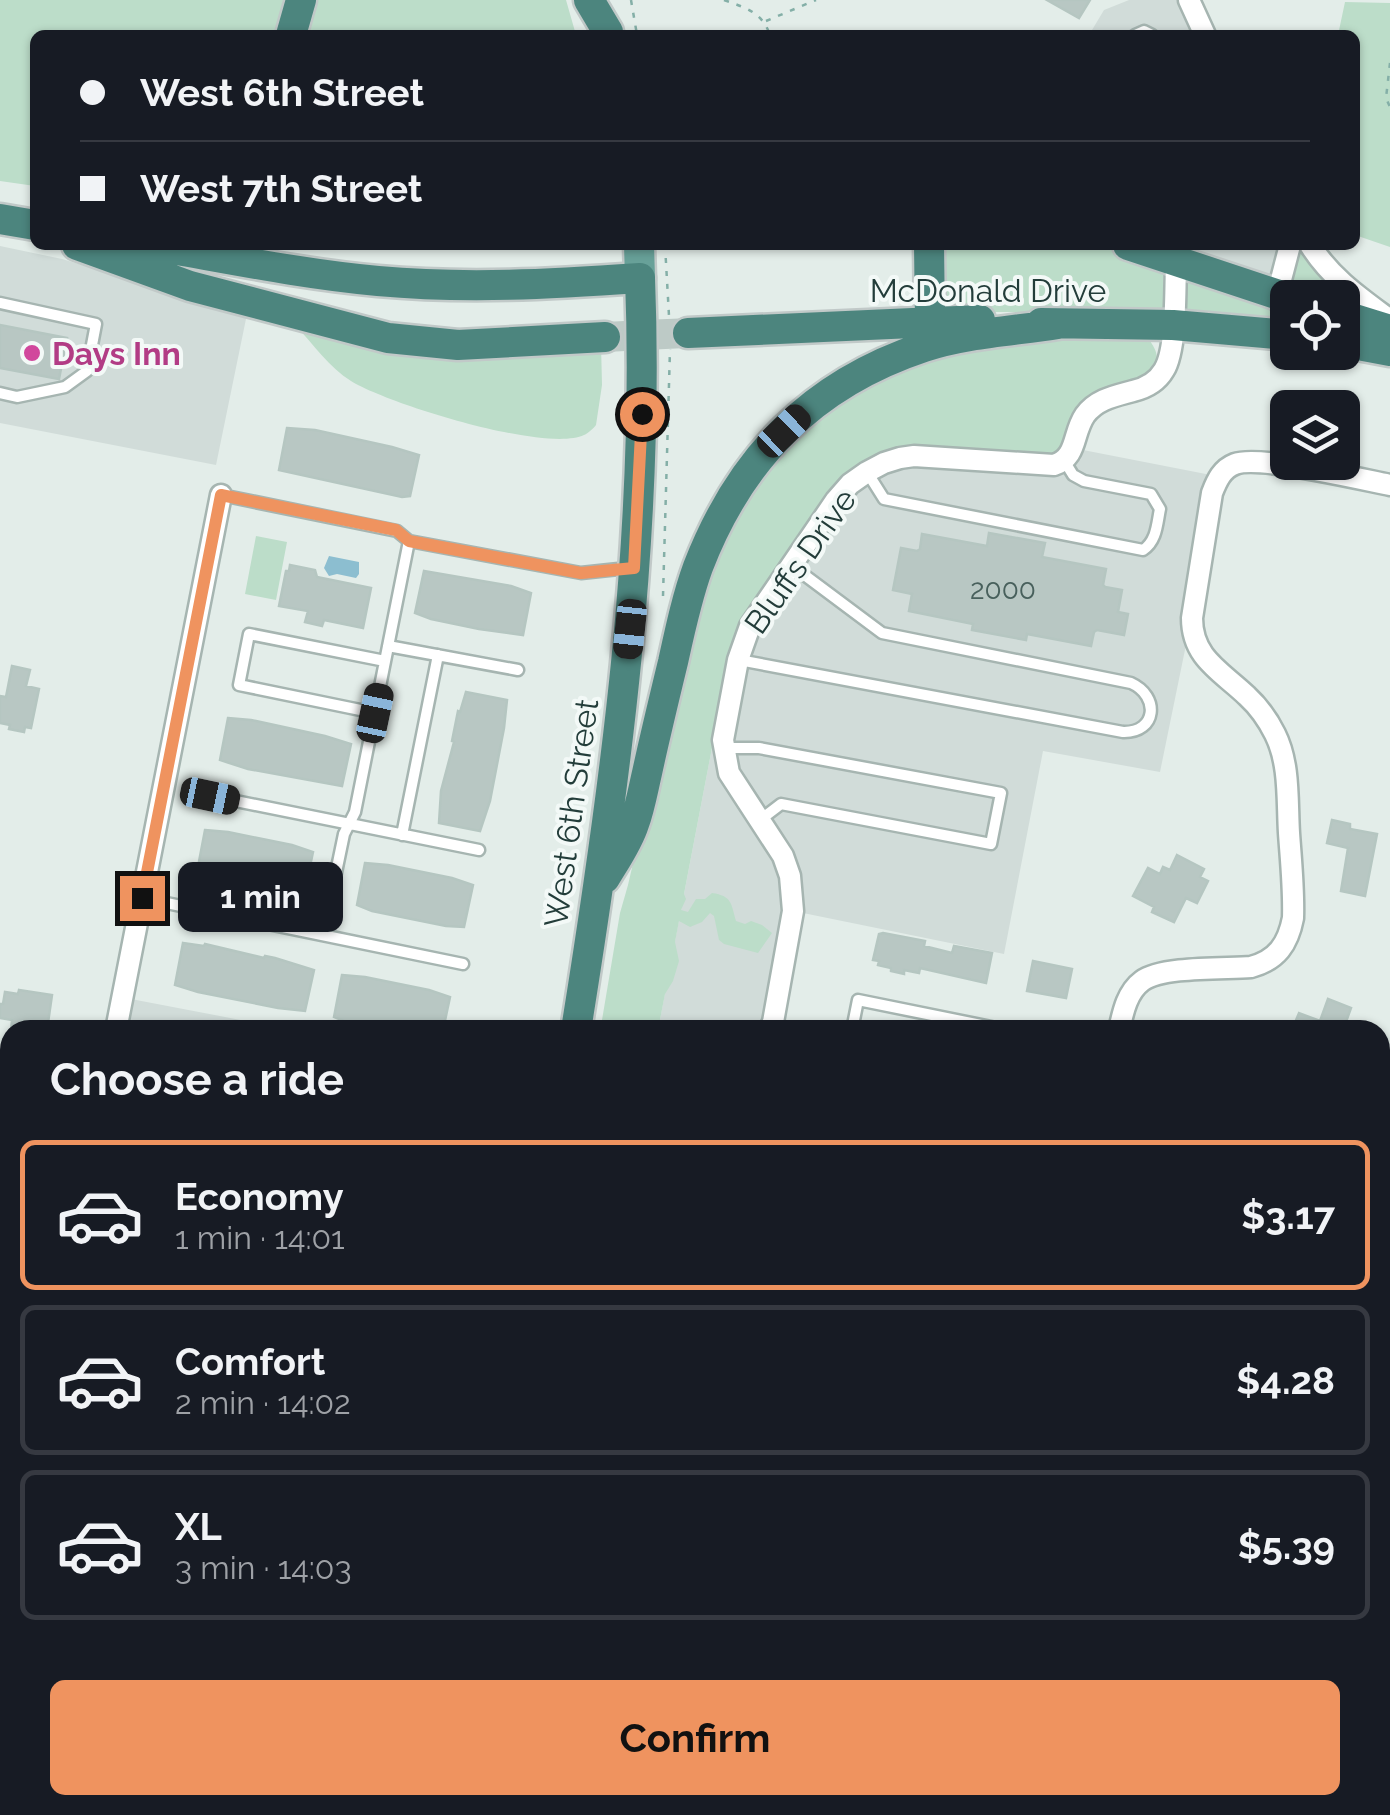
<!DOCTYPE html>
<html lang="en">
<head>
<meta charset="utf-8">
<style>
	:root { --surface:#171b24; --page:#242831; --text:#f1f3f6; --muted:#9ea1a6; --line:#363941; --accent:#ef935f }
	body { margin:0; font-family:Raleway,sans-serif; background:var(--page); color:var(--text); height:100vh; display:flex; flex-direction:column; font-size:38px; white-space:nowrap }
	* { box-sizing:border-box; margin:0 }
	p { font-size:32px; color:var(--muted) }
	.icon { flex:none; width:55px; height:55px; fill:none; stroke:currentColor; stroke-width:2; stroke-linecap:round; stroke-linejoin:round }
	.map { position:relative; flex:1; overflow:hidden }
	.details { position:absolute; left:0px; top:1020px; width:1390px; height:795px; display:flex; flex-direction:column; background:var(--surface); border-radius:30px 30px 0 0; box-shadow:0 2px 8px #0004 }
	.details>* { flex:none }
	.top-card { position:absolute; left:30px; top:30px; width:1330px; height:220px; border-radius:15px; box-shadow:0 2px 8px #0004; display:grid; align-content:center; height:220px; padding:0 50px; background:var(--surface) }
	.controls { position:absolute; left:1270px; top:280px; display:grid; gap:20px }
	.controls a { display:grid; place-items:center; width:90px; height:90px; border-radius:15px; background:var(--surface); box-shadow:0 2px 8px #0004; font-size:50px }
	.end { position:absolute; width:45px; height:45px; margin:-22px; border:12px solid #ef935f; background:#111; box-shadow:0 0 0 5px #111 }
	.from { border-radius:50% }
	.bubble { position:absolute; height:70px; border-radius:15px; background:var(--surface); box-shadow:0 2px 8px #0004; font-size:32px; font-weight:700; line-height:70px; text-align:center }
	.car { position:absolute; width:30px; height:60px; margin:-30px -15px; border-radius:12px; box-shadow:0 0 8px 2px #0007; background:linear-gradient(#222 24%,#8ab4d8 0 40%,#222 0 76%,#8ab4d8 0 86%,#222 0) }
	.top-card b { display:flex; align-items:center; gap:35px; height:95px; font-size:38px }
	.top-card b+b { border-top:2px solid var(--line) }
	.top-card i { width:25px; height:25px; background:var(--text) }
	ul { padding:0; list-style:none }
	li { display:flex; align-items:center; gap:30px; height:150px; margin:0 20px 15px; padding:0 30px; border:5px solid var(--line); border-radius:15px }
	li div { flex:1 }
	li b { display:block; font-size:38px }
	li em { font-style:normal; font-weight:700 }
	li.current { border-color:var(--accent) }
	li>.icon { width:90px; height:90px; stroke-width:1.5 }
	h2 { padding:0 50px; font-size:45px; line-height:120px }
	.action { display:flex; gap:20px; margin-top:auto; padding:20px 50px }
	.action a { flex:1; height:115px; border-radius:15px; background:var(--accent); color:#111; font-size:40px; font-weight:700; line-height:115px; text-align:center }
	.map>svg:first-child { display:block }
</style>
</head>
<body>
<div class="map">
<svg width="1390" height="1815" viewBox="0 0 1390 1815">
	<rect width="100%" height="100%" fill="#e3ede9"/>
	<!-- built -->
	<path fill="#d1dcd9" d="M1129,0H1179L1195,35H1089L1104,10Z
		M1170,245H1282L1277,265L1270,274L1261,277Z
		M0,246L62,259L247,314L216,465L0,423Z
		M1083,450L1211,475L1187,640L1160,772L1043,751L1004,954L803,913L802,887L795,856L788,843L745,780L735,752L737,722L748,664L757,635L853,497L868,483L890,472L921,466L1047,475L1064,474L1081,459Z
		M715,732L725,784L772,855L781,880L782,921L764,1013L758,1030H658Z
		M131,999L293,1030H126Z
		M220,1805H401L399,1815H218Z
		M450,1805H551L549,1815H448Z"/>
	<!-- green -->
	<path fill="#bcddc9" d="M0,0H293L284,35H35V186L0,181Z
		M316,0H566L576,35H306Z
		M1345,2L1390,3V247L1355,235V35H1338Z
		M938,245H1099L1149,261L1163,272V309L1161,312H956L942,301Z
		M1297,245H1303L1356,308L1343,307L1342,298L1308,297L1289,292Z
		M1188,281L1271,299L1277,322L1185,311L1184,290Z
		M296,326L601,344L602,385L596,425C594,428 587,434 584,435C546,453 388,404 351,381C330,368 313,344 296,326Z
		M1060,341H1150C1178,379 1112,381 1094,393C1084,400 1074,412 1069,423C1062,436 1064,448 1051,455L921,446L885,452L858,466L825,500L747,612L735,637L729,659L684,894L686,899L681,910L688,912L696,899H705L712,893C732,896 731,903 736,921L745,924L751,921L762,925L772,933L758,953L724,944L719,940L714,916L710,913L702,922L690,927L679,921L675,942L679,961L673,981L665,994L658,1030H608L602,1020L620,913L628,885L688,626L731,519L772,460L849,394L939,354L1018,343Z
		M256,536L287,542L276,600L245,594Z"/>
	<!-- water -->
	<path fill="#8cbed0" d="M329,556L359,562V574L356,578L337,574L329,576L324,568Z"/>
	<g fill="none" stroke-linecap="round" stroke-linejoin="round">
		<!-- stream -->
		<path stroke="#8cbed0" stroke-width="5" d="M1380,1749L1390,1751
			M1380,1773L1390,1775"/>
	</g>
	<!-- building -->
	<path fill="#b8c7c3" stroke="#b5c6c1" stroke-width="2.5" d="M1047,0H1090L1079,18Z
		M0,325L67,338L59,379L0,368Z
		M287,428L315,430L392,447L419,455L410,496L402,497L279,470Z
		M989,533L1045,543L1042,557L1106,569L1103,585L1105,587L1122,590L1118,612L1128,614L1124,635L1097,630L1094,632L1091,646L1027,634L1026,640L972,630L973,624L909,611L912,594L893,590L901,548L917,551L920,549L922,534L987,546Z
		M290,565L315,570L317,577L371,588L363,628L324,620L322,626L305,622L308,611L279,606L286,571H289Z
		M424,571L511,586L531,593L523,635L479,629L431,619L415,613Z
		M12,666L30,670L26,686L39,689L31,728L25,727L24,732L9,729L10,725L0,723V696L6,697Z
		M466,692L507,700L504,728L490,801L480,831L439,823L441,791L454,742L452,741L458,711L460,712Z
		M228,718L251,720L325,736L351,744L342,786L248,769L220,760Z
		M1332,820L1350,824V829L1377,834L1365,896L1341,891L1348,848L1327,843Z
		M205,830L228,832L292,845L313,852L304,894H286L212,879L197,872Z
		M1177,855L1204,869L1200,877L1208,881L1197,903L1186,898L1174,922L1152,912L1154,907L1133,896L1148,868L1160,874L1163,867L1170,870Z
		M365,863L388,865L452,878L473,885L464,927L446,926L372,911L357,905Z
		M883,933L925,941L924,946L952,953L954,946L992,953L986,983L920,968L919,973L904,970V974L891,971V968L878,965L879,961L873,960L879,934Z
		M183,943L204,946L205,944L264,958L265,956L275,958L314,970L305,1011L278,1008L198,992L175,985Z
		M1033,961L1072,969L1066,998L1027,991Z
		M342,975L365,977L429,990L450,997L443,1030L378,1029L349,1023L334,1017Z
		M19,990L52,995L47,1030H11L12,1020L0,1018V1004H3L5,992L18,994Z
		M1328,999L1351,1008L1343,1030H1292L1299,1013L1320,1021Z"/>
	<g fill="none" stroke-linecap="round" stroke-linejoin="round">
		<!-- trunk-tunnel -->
		<path stroke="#bdcac6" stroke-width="30" stroke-dasharray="30 15" stroke-linecap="butt" d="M605,337L688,333"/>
		<defs>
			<path id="service" d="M1135,35L1144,31L1152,35
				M0,303L96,324L87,371L65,387L17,397L0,393
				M867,472L884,499L1143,550C1157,541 1157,523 1160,509L1151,494L1084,481L1073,475L1065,462
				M221,495L397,531L409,541L581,573L628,568
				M388,646L518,670
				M739,660L1123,732C1157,733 1160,696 1131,683L882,633L791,565
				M375,713L239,685L249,634L385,661
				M725,748H759L1001,793L991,844L781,804L760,820
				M211,796L479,850
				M402,835L438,655
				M142,898L463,964
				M323,935L344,834L355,812L409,541
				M852,1030L858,1000L1006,1030
				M0,1376H10
				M1380,1596L1390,1597
				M227,1805L278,1815
				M852,1805L907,1815
				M494,1812L495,1805
				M344,1815L346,1805
				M1344,1815L1346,1805"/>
			<path id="minor" d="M1189,0L1205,35
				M1310,245C1331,278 1359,297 1390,320
				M1288,323L1277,295L1290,245
				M116,1030L221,495
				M769,1030L773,1022L793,911L790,876L783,856L729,773L723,740L738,660L750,626L836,500L850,484L867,472L884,463L900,458L914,456L1054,465C1078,457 1072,434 1085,415C1097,399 1115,396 1133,391C1146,388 1157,382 1164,370C1177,349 1175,287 1176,261
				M1119,1030C1123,1012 1127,992 1142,981C1162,966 1225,969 1251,967C1277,960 1288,944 1293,918C1294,890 1291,862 1289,833C1287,800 1290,764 1275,734C1268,720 1259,707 1247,696C1221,671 1192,658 1192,618L1212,493C1217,480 1222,469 1235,464C1259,455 1360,479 1390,485
				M1383,1243L1390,1235
				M0,1630L10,1581
				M1380,1761L1390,1763
				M956,1815L958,1805"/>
			<path id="primary" d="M639,245L640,278"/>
			<path id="trunk" d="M589,0L608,32
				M291,35L301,0
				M0,219L35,225
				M77,245L190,286L388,338L458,345L605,337
				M149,245C225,258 301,274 378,281C466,289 553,284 640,278C650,530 616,782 576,1030
				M929,245L930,321
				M1128,245L1288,298
				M1342,315L1390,330
				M1041,323L1173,325L1288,335
				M688,333L980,320
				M1342,342L1390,351
				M605,878C615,861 628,843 634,824C640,808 643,790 647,773C655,736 664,699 673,662C680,630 687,597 698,567C740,458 812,384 924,347C967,333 1014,331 1058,324
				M424,1815L426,1805"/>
		</defs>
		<!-- service casing -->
		<use href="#service" stroke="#a6b5b1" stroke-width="15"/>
		<!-- minor casing -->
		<use href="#minor" stroke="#a6b5b1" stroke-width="25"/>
		<!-- primary casing -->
		<use href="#primary" stroke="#c1c9c8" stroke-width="35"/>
		<!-- trunk casing -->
		<use href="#trunk" stroke="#c1c9c8" stroke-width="35"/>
		<!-- path -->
		<path stroke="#84afa7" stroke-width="2.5" stroke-dasharray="5 8" stroke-linecap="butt" d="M631,0L637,35
			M724,0C746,8 762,12 770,35
			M766,21L816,0
			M1390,63L1386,98L1390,107
			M665,245L669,316
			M663,596L670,349
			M1380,1569L1390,1571"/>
		<!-- service -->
		<use href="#service" stroke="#fff" stroke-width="10"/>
		<!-- minor -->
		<use href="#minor" stroke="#fff" stroke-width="20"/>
		<!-- primary -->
		<use href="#primary" stroke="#68a199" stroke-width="30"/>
		<!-- trunk -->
		<use href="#trunk" stroke="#4c857e" stroke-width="30"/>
	</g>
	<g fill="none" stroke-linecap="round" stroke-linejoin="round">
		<!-- route -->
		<path stroke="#ef935f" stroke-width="12" d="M142,898L221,495L396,530L409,541L581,573L634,568L642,414"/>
	</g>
	<!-- markers -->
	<circle fill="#d1479c" stroke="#f3f9f7" stroke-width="4" cx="32" cy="353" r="10"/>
	<g text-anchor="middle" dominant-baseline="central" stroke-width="8" stroke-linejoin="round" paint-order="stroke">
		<!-- number labels -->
		<g font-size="28" fill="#48605c">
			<text x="1003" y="589">2000</text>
		</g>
		<!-- street labels -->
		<g font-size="32" fill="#233d3a" stroke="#f3f9f7">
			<text x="988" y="290">McDonald Drive</text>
			<text transform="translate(800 561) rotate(-55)">Bluffs Drive</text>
			<text transform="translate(571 813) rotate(-82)">West 6th Street</text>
		</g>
		<!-- hotel labels -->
		<g font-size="32" font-weight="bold" fill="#b23c85" stroke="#f3f9f7" text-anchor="start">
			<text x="52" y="353">Days Inn</text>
		</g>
	</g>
</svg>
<div class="controls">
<a><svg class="icon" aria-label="locate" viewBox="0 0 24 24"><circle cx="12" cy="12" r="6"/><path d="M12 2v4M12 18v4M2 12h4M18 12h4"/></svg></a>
<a><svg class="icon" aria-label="layers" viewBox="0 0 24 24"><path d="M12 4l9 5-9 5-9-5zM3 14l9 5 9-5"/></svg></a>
</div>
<i class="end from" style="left:642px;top:414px"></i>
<i class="end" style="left:142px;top:898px"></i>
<div class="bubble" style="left:178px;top:862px;width:165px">1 min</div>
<i class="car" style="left:784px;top:431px;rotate:46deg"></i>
<i class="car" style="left:630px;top:629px;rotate:186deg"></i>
<i class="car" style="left:375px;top:713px;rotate:12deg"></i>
<i class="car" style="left:210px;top:796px;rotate:102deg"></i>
<div class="top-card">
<b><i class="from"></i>West 6th Street</b>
<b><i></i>West 7th Street</b>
</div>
<section class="details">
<h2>Choose a ride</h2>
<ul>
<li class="current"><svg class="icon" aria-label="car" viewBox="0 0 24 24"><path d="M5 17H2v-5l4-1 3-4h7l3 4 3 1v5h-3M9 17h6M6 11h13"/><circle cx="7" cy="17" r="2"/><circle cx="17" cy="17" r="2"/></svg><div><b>Economy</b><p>1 min · 14:01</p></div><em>$3.17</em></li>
<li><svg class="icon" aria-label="car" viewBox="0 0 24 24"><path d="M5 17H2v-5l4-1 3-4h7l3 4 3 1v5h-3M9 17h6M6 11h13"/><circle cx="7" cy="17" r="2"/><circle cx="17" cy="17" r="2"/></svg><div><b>Comfort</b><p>2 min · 14:02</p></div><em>$4.28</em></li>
<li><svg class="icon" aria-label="car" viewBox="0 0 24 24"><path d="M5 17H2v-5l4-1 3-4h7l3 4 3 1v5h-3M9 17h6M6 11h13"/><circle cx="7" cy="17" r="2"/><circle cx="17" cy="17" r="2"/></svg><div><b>XL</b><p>3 min · 14:03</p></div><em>$5.39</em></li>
</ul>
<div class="action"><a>Confirm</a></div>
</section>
</div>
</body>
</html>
